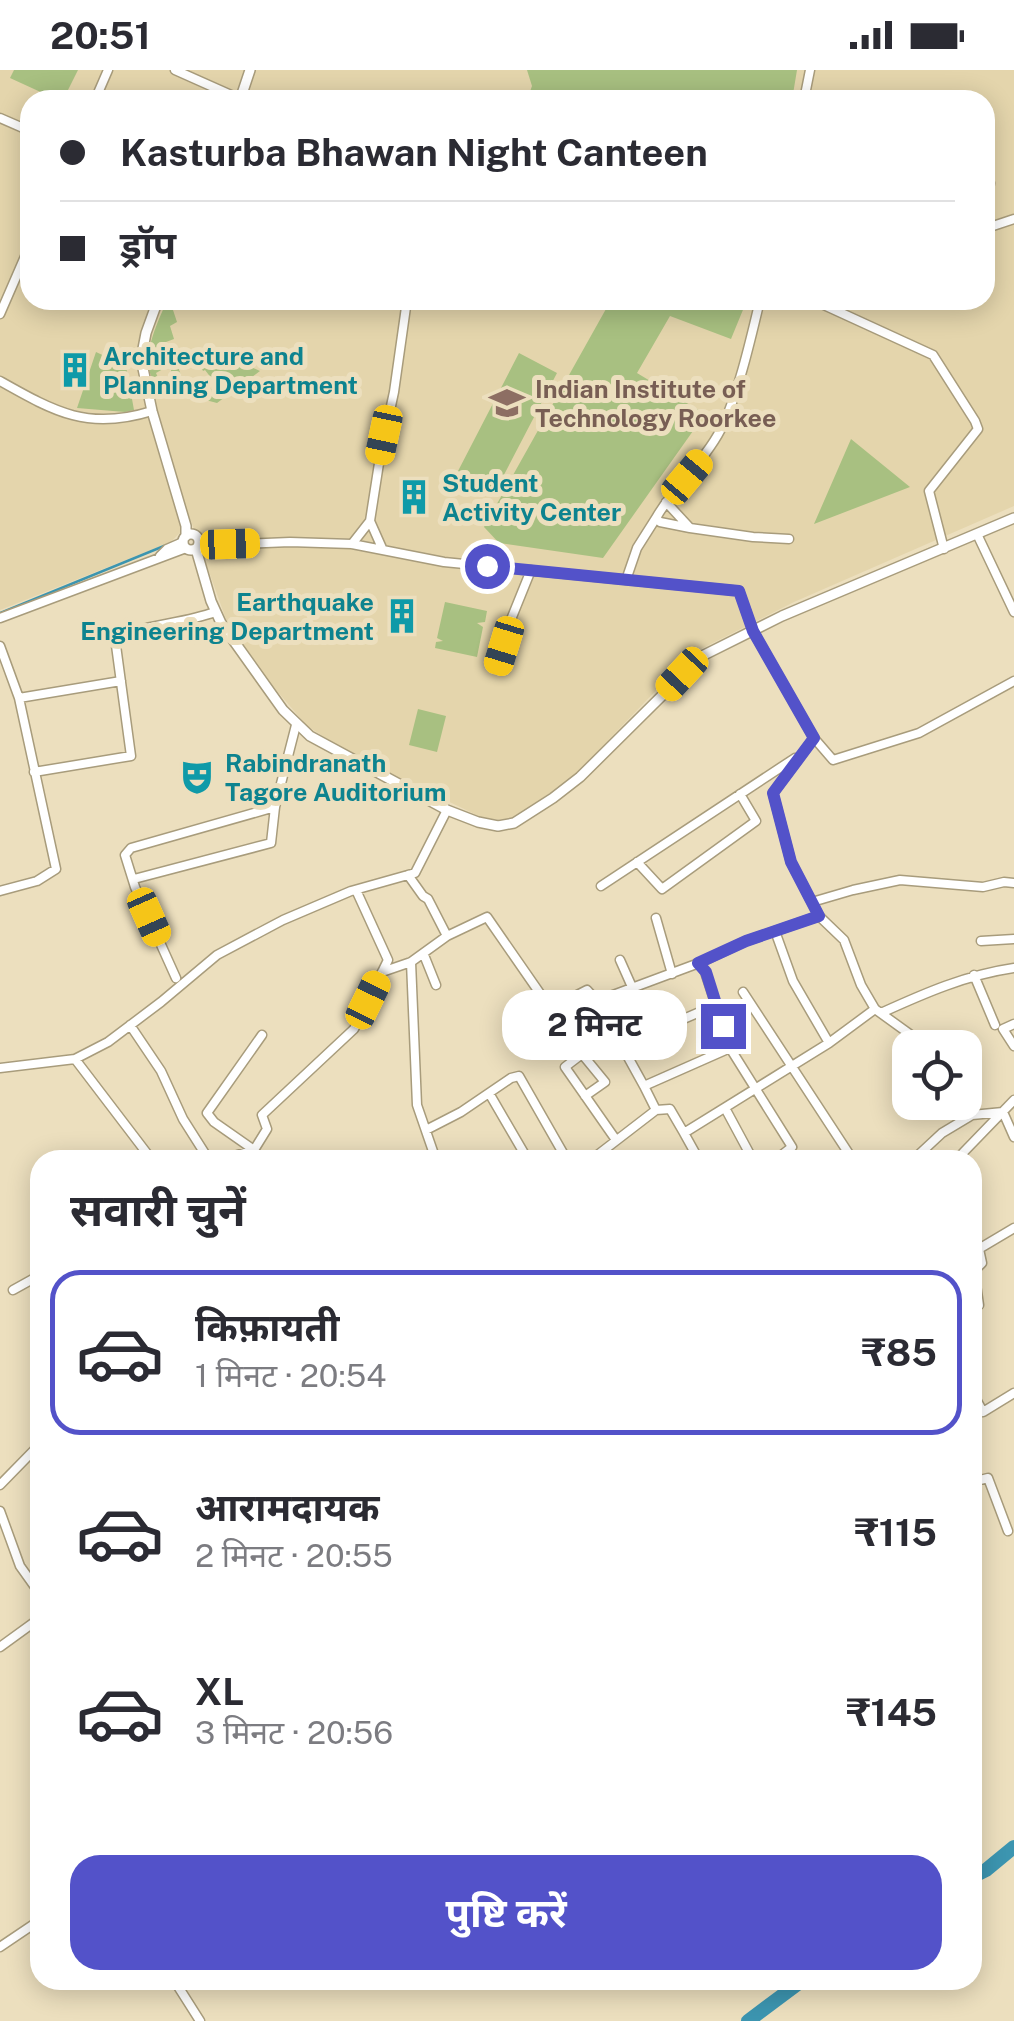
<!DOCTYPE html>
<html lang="hi">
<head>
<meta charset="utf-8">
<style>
	:root { --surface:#fff; --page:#f2f2f3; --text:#2b2b33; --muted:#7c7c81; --line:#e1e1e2; --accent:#5352c9 }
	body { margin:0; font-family:"Public Sans","Noto Sans Devanagari",sans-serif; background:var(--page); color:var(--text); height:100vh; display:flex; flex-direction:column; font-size:38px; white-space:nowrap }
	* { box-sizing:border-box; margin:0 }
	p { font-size:32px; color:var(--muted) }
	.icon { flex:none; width:55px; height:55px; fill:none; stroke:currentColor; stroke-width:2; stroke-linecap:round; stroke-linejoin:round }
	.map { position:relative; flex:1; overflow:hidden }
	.details { position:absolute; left:30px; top:1080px; width:952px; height:840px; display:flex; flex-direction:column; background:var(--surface); border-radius:30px; box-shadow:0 5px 25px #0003 }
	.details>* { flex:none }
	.top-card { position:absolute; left:20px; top:20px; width:975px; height:220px; border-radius:30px; box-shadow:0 5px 25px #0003; display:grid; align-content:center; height:220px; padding:0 40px; background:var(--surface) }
	.controls { position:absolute; left:892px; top:960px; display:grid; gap:20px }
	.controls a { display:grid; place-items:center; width:90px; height:90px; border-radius:20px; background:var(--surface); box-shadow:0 5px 25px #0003; font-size:50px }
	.end { position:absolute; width:45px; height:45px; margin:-22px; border:12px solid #5352c9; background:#fff; box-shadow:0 0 0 5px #fff }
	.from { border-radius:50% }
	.bubble { position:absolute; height:70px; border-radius:30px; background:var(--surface); box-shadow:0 5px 25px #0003; font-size:32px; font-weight:700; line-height:70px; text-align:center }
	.car { position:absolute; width:30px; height:60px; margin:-30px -15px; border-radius:12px; box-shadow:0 0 8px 2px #0007; background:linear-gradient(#f5c518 24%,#345 0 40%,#f5c518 0 76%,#345 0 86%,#f5c518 0) }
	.top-card b { display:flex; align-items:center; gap:35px; height:95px; font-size:38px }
	.top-card b+b { border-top:2px solid var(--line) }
	.top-card i { width:25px; height:25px; background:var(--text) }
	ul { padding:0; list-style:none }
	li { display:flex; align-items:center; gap:30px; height:165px; margin:0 20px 15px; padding:0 20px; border:5px solid transparent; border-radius:30px }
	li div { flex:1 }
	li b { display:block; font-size:38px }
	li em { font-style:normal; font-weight:700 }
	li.current { border-color:var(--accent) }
	li>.icon { width:90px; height:90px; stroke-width:1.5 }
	h2 { padding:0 40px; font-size:45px; line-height:120px }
	.action { display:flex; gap:20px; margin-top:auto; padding:20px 40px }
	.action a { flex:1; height:115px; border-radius:30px; background:var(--accent); color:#fff; font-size:40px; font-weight:700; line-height:115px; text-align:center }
	.status { display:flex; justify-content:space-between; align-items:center; height:70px; padding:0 50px; background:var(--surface); direction:ltr }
	.status svg { height:28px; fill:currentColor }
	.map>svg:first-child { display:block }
</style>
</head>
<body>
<div class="status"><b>20:51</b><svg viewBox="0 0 49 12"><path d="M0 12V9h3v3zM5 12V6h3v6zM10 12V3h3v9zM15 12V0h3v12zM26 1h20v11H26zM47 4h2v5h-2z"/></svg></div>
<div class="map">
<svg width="1014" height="1951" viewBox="0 0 1014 1951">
	<rect width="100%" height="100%" fill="#ecdfbe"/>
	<!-- built -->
	<path fill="#e4d5ac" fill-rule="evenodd" d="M0,0H1014V436L794,532L691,584L573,707L512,749L487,750L356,687L307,656L271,614L228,555L191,451L171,472L0,540ZM30,30H985V230H30Z"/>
	<!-- green -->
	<path fill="#a8c081" d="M14,0H78L63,30H58L10,8Z
		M527,0H797L792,30H527L532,16Z
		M167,230H174L176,234L172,237L177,252L170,256L174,269L158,275L163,299L156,303L159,310L162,309L165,313L172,308L171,300L178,297L182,308L179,310L184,317L191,315L199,326L202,324L200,320L203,318L207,322L213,318L209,312L212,309L205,300L203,301L198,290L199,285L208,281L215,285L221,283L260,301L217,333C200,328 178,326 163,318C132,301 158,253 167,230Z
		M611,230H747L731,269L670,246L637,303L705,344L603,488L499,473L484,457Z
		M96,282L126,296L134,340L125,342L77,338Z
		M519,283L557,303L495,422L457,403Z
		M851,369L910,417L814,454Z
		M445,532L487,541L485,552L477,553L483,557L477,587L435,578L436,572L443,571L437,568Z
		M418,639L446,646L437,682L409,675Z"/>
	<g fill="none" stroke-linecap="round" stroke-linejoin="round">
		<!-- stream -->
		<path stroke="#3c95b0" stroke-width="2.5" d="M0,543L164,476"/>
		<!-- river -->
		<path stroke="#3c95b0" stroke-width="14" d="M972,1807L986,1800L1014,1777
			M748,1951L803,1910"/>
		<defs>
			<path id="minor" d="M175,0L240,29
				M95,30L108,0
				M804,30L810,0
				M0,48L30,61
				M985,107L990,113L985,143
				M985,156L990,157L1014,149
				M813,230L933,285L975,351L978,359L929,421L944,479
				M0,244L30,175
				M0,311C55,342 88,361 152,341
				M666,432L690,458L753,467L789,469
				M370,451L382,478
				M690,458L660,452L656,448C674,416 704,392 721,359C738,325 751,268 760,230
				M977,464L1014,542
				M199,470L219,475
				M352,474L370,451L380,387L394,322L407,230
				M196,479H207L219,475L290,472L352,474L444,492L739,521L753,561L814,668L773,723L791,792L819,846L844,870L861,915L875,939L929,978
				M160,486L167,479L183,472
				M626,510L637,478L656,448
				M0,548L186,478
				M0,576L19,628L56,799L37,811L0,821
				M496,599L510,552L531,500
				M19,628L121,611
				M814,668L833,690L919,663L1014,611
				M34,702L131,686L115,568C147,554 182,554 215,542
				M637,792L662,819L756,751L740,724
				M408,805L423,826L428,829L447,866
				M134,809L271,773L275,737L296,655
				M601,816L795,688
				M812,832L853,820L900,810L983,817L1004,812L1014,813
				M656,848L672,904
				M775,861L793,911L829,973
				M981,871L1014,869
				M424,885L436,915
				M620,890L632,917
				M411,892L417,1035L436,1090
				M382,902L411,892L447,866L487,847L582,984L605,1012L585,1026
				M974,905L995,955
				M176,908L135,817L125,785L131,778L275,737
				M743,922L853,1090
				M552,938L587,920L597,931
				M881,943C925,923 966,905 1014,898
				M1014,954L1003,959L1014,976
				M130,955L161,1001L183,1049L209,1090
				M623,975L716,935
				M582,984L565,997L616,1070
				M75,989L152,1090
				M0,998L75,989L108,972L161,932L217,885L283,850L351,821L415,803L447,740
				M644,1016L597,931L699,893
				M489,1023L528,1090
				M964,1032L972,1045L1003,1042L1014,1067
				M725,1038L753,1090
				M656,1040L644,1016L730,978
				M426,1060L461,1042L511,1008L519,1006L567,1090
				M254,1080L214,1052L207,1043L262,965
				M221,1090L254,1080L267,1059L262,1045L354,959L388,890L356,820
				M472,1090L477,1088L479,1090
				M591,1090L656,1040L670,1039L684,1063
				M699,1090L684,1063L829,973L875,939
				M786,1090L783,1084L792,1077L730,978L705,902L699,893L746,871L819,846
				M913,1090L942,1063L972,1045
				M956,1090L1014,1030
				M972,1169L979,1179L982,1193L974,1201L979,1235
				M972,1183L1014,1158
				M13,1220L40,1205
				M972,1322L983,1342L1014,1323
				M972,1412L988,1408L1008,1461
				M0,1415L40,1374
				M0,1441L20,1496L40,1524
				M0,1577L40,1548
				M0,1877L40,1850
				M174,1910L200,1951"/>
			<path id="tertiary" d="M240,30L250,0
				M158,230L146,263L141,289L152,341L186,456V466
				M183 472a8 8 0 1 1 16 0a8 8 0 1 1-16 0Z
				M196,479L211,531L221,553L283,640L310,666L447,740L478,752L498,756L514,753L553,728L580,707L702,586L782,546L1014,448"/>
		</defs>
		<!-- minor casing -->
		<use href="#minor" stroke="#a89c7c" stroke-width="11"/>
		<!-- tertiary casing -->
		<use href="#tertiary" stroke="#a89c7c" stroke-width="12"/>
		<!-- minor -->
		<use href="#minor" stroke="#fff" stroke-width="8"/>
		<!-- tertiary -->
		<use href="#tertiary" stroke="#fff" stroke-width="9"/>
	</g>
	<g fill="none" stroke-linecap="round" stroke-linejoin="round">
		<!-- route -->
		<path stroke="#5352c9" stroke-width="12" d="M487,496L739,521L753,561L814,668L773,723L791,792L819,846L746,871L698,893L706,902L723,956"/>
	</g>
	<!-- icons -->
	<defs>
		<symbol id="building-bare" viewBox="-9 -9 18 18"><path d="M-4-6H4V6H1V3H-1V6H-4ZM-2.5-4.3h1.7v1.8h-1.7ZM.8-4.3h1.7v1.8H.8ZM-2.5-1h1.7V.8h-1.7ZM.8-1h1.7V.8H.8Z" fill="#0f9aa8" stroke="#ecdfbe" stroke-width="2.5" paint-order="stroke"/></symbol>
		<symbol id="university-bare" viewBox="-9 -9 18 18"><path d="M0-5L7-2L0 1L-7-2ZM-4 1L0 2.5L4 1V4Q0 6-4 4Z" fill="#8d6e63" stroke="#ecdfbe" stroke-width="2.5" paint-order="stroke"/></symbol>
		<symbol id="theatre-bare" viewBox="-9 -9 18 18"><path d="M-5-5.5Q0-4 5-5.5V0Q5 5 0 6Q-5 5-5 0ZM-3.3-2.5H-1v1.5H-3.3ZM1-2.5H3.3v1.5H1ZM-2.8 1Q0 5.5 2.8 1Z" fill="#0f9aa8" stroke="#ecdfbe" stroke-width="2.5" paint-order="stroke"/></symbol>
	</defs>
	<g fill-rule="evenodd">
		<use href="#building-bare" x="50" y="275" width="50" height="50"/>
		<use href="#university-bare" x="482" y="308" width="50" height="50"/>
		<use href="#building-bare" x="389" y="402" width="50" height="50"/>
		<use href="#building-bare" x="377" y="521" width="50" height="50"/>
		<use href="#theatre-bare" x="172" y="682" width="50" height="50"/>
	</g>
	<g text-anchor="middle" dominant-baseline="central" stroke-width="10" stroke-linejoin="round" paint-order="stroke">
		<!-- culture labels -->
		<g font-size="25" font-weight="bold" fill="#0d838f" stroke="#ecdfbe" text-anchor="start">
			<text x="103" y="286">Architecture and<tspan x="103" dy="29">Planning Department</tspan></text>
			<text x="442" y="413">Student<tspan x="442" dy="29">Activity Center</tspan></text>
			<text x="374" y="532" text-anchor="end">Earthquake<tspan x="374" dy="29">Engineering Department</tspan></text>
			<text x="225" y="693">Rabindranath<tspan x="225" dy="29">Tagore Auditorium</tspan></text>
		</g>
		<!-- education labels -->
		<g font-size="25" font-weight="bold" fill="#785e54" stroke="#ecdfbe" text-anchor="start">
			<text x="535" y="319">Indian Institute of<tspan x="535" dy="29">Technology Roorkee</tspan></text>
		</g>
	</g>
</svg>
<div class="controls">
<a><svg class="icon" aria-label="locate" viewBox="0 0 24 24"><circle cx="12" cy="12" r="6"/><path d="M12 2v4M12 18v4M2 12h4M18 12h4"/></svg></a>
</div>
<i class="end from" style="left:487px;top:496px"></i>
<i class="end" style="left:723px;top:956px"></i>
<div class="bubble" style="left:502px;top:920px;width:185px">2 मिनट</div>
<i class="car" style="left:384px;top:365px;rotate:192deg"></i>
<i class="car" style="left:687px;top:407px;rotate:40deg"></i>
<i class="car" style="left:230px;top:474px;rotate:88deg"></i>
<i class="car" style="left:504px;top:576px;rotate:197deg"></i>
<i class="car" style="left:682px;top:604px;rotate:223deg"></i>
<i class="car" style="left:149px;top:847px;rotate:156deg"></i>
<i class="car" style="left:368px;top:930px;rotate:26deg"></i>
<div class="top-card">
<b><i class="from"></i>Kasturba Bhawan Night Canteen</b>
<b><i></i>ड्रॉप</b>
</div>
<section class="details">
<h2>सवारी चुनें</h2>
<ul>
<li class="current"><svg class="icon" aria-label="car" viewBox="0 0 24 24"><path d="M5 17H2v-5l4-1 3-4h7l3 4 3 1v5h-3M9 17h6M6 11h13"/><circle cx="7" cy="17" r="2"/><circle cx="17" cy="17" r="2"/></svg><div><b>किफ़ायती</b><p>1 मिनट · 20:54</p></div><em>₹85</em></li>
<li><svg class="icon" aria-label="car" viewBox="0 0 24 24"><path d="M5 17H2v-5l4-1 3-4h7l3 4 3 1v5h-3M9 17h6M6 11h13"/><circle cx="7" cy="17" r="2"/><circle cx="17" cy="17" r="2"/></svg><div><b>आरामदायक</b><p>2 मिनट · 20:55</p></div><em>₹115</em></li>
<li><svg class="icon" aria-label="car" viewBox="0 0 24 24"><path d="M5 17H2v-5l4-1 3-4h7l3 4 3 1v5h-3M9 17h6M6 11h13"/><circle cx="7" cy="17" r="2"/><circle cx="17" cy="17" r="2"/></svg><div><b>XL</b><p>3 मिनट · 20:56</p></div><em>₹145</em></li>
</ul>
<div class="action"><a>पुष्टि करें</a></div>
</section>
</div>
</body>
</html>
